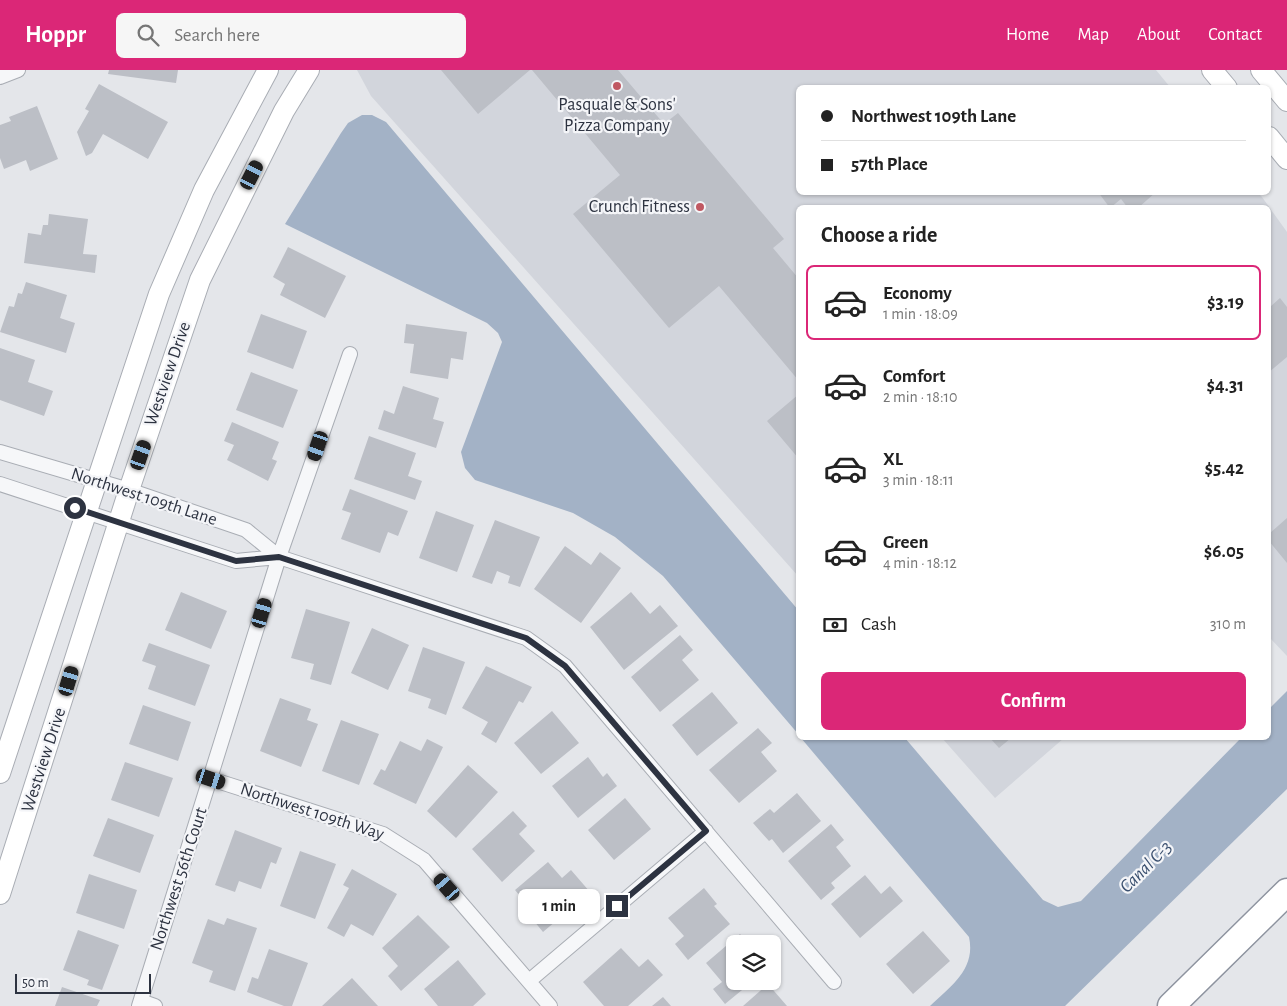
<!DOCTYPE html>
<html lang="en">
<head>
<meta charset="utf-8">
<style>
	:root { --surface:#fff; --page:#f6f6f6; --text:#222; --muted:#767676; --line:#e0e0e0; --accent:#db2777 }
	body { margin:0; font-family:"Alegreya Sans",sans-serif; background:var(--page); color:var(--text); height:100vh; display:flex; flex-direction:column; font-size:19px; white-space:nowrap }
	* { box-sizing:border-box; margin:0 }
	p { font-size:16px; color:var(--muted) }
	.icon { flex:none; width:28px; height:28px; fill:none; stroke:currentColor; stroke-width:2; stroke-linecap:round; stroke-linejoin:round }
	.map { position:relative; flex:1; overflow:hidden }
	.sheet { position:absolute; left:796px; top:135px; width:475px; height:535px; display:flex; flex-direction:column; background:var(--surface); border-radius:8px; box-shadow:0 1px 4px #0004 }
	.sheet>* { flex:none }
	.hud { position:absolute; left:796px; top:15px; width:475px; height:110px; border-radius:8px; box-shadow:0 1px 4px #0004; display:grid; align-content:center; height:110px; padding:0 25px; background:var(--surface) }
	.controls { position:absolute; left:726px; top:865px; display:grid; gap:10px }
	.controls a { display:grid; place-items:center; width:55px; height:55px; border-radius:8px; background:var(--surface); box-shadow:0 1px 4px #0004; font-size:25px }
	.scale { position:absolute; left:15px; bottom:12px; width:136px; box-sizing:border-box; padding-left:5px; border:2px solid #2d3341; border-top:0; font-size:14px; line-height:18px; white-space:nowrap; color:#2d3341; -webkit-text-stroke:4px #f4f5f8; paint-order:stroke }
	.end { position:absolute; width:22px; height:22px; margin:-11px; border:6px solid #2d3341; background:#fff; box-shadow:0 0 0 2px #fff }
	.from { border-radius:50% }
	.bubble { position:absolute; height:35px; border-radius:8px; background:var(--surface); box-shadow:0 1px 4px #0004; font-size:16px; font-weight:700; line-height:35px; text-align:center }
	.car { position:absolute; width:15px; height:30px; margin:-15px -8px; border-radius:6px; box-shadow:0 0 4px 1px #0007; background:linear-gradient(#222 24%,#8ab4d8 0 40%,#222 0 76%,#8ab4d8 0 86%,#222 0) }
	.hud b { display:flex; align-items:center; gap:18px; height:48px; font-size:19px }
	.hud b+b { border-top:1px solid var(--line) }
	.hud i { width:12px; height:12px; background:var(--text) }
	ul { padding:0; list-style:none }
	li { display:flex; align-items:center; gap:15px; height:75px; margin:0 10px 8px; padding:0 15px; border:2px solid transparent; border-radius:8px }
	li div { flex:1 }
	li b { display:block; font-size:19px }
	li em { font-style:normal; font-weight:700 }
	li.current { border-color:var(--accent) }
	li>.icon { width:45px; height:45px; stroke-width:1.5 }
	h2 { padding:0 25px; font-size:22px; line-height:60px }
	.pay { display:flex; align-items:center; gap:12px; height:55px; padding:0 25px; font-size:19px }
	.pay p { margin-inline-start:auto }
	.primary-button { display:flex; gap:10px; margin-top:auto; padding:10px 25px }
	.primary-button a { flex:1; height:58px; border-radius:8px; background:var(--accent); color:#fff; font-size:20px; font-weight:700; line-height:58px; text-align:center }
	header { display:flex; align-items:center; gap:30px; box-sizing:border-box; height:70px; padding:0 25px; background:var(--accent); color:#fff }
	header strong { font-size:24px }
	nav { display:flex; gap:28px; margin-inline-start:auto; font-size:18px }
	.search { width:350px; height:45px; background:var(--page); display:flex; align-items:center; gap:12px; box-sizing:border-box; padding:0 18px; border-radius:8px; color:var(--muted); font-size:19px }
	.map>svg:first-child { display:block }
</style>
</head>
<body>
<header>
<strong>Hoppr</strong>
<div class="search"><svg class="icon" aria-label="search" viewBox="0 0 24 24"><circle cx="10" cy="10" r="6"/><path d="M15 15l6 6"/></svg>Search here</div>
<nav><a>Home</a><a>Map</a><a>About</a><a>Contact</a></nav>
</header>
<div class="map">
<svg width="1287" height="936" viewBox="0 0 1287 936">
	<rect width="100%" height="100%" fill="#e4e6ea"/>
	<!-- built -->
	<path fill="#d2d5dc" d="M357,0H1156L1170,17L799,18V122L1258,123L1262,127L1287,162V586L1269,567V138H799V507L371,26Z
		M942,668H1064L995,728Z"/>
	<!-- water -->
	<path fill="#a3b2c6" d="M362,45H372L386,52L799,541V665L663,506L615,467L573,443L475,410L465,398L461,382L502,272L498,263L487,253L285,154L341,63L348,53Z
		M1287,621V719L1065,936H930C951,916 976,899 969,867L801,668H905L1043,830L1058,837L1081,831L1241,668H1269V639Z"/>
	<!-- building -->
	<path fill="#bcbfc6" d="M109,0H178L176,13L108,4Z
		M441,0H530L478,44Z
		M532,0H618L664,54L678,43L784,169L773,178L799,209V311L719,216L669,258L573,144L620,105Z
		M99,14L168,52L148,89L103,64L92,83L86,86L77,62L89,41L85,39Z
		M37,36L58,89L30,101L26,90L4,99L0,88V55L11,51L9,47Z
		M1098,122H1156L1138,138H1128L1121,129L1110,138Z
		M49,144L88,149L83,184L97,185L95,203L24,193L28,163L41,165L43,155H48Z
		M288,177L346,206L325,248L280,225L285,214L273,207Z
		M26,212L67,225L60,248L75,253L66,283L0,262L9,236L14,237L18,223L22,224Z
		M1280,228L1287,237V287L1269,302V238Z
		M261,244L307,261L293,299L247,282Z
		M406,254L467,262L463,290L451,288L448,309L410,303L414,274L404,273Z
		M0,278L35,290L28,312L53,321L44,346L0,330Z
		M251,302L298,320L283,358L236,340Z
		M403,316L439,328L433,349L444,352L436,378L378,359L384,340L394,344Z
		M799,324V389L767,351Z
		M232,352L279,372L272,389L277,391L268,411L227,390L234,375L224,371Z
		M369,366L416,383L408,406L422,411L415,430L354,409Z
		M350,419L408,441L398,466L388,462L380,483L341,469L351,443L342,440Z
		M436,441L474,455L457,502L419,488Z
		M1287,448V493L1269,471V464Z
		M495,450L540,467L520,517L508,513L510,506L497,501L492,514L472,507Z
		M565,476L591,495L600,482L621,498L581,553L534,519Z
		M181,522L227,541L211,579L165,560Z
		M631,522L650,544L660,535L678,556L624,600L590,557Z
		M306,539L350,552L331,615L310,609L314,594L291,588Z
		M372,558L409,575L388,620L351,603Z
		M680,565L693,580L682,590L699,610L660,642L631,607Z
		M149,573L210,595L195,636L148,619L156,596L142,591Z
		M423,577L465,592L446,645L428,638L431,629L408,621Z
		M486,596L532,617L523,633L519,631L496,673L481,664L488,652L462,638Z
		M712,622L738,653L697,686L672,655Z
		M280,628L311,639L307,650L318,654L301,697L260,681Z
		M143,635L191,652L178,691L129,674Z
		M552,641L579,673L541,704L514,673Z
		M341,650L379,664L359,715L322,701Z
		M758,658L772,673L761,682L777,701L739,733L709,700Z
		M990,668H1011L999,678Z
		M427,669L443,677L416,734L373,714L381,699L385,701L400,671L421,681Z
		M588,687L603,707L607,703L617,716L578,748L552,716Z
		M125,692L173,708L159,747L111,730Z
		M468,695L498,722L456,768L427,741Z
		M797,723L821,751L783,783L772,769L769,771L753,753L770,739L774,743Z
		M625,728L651,759L614,790L588,760Z
		M513,741L527,756L519,764L535,781L502,812L472,779Z
		M108,748L154,765L140,803L93,786Z
		M831,754L844,770L836,777L851,796L831,813L835,818L821,830L788,791Z
		M235,760L282,778L276,794L271,792L261,819L239,811L235,822L215,815Z
		M300,781L336,794L315,849L280,836Z
		M548,792L562,808L571,800L590,822L543,862L529,845L540,837L531,827L525,832L515,820Z
		M352,799L397,824L373,866L351,854L344,867L327,858L349,818L343,815Z
		M89,804L137,820L124,859L76,843Z
		M865,805L881,824L890,816L903,831L860,868L831,834Z
		M704,818L717,834L714,836L730,854L688,890L675,874L684,866L668,848Z
		M418,845L450,877L401,921L388,906L398,896L382,878Z
		M227,848L257,858L235,921L209,912L213,901L192,893L208,849L224,855Z
		M78,860L119,875L102,920L87,915L89,910L63,900Z
		M923,861L950,891L913,924L886,894Z
		M740,864L749,874H735V911H753L725,934L713,919L722,912L706,893Z
		M621,878L639,897L648,889L663,905L628,936H604L583,912Z
		M269,879L308,893L292,936H284L247,922L252,907L258,909Z
		M458,890L486,924L473,936H438L424,919Z
		M352,908L378,936H322Z
		M768,914L787,936H743Z
		M62,917L100,930L97,936H55Z
		M663,927L671,936H652Z"/>
	<g fill="none" stroke-linecap="round" stroke-linejoin="round">
		<defs>
			<path id="street" d="M0,7L18,0
				M0,382L129,420L246,460L279,487L526,568L565,596L834,912
				M0,414L236,491L279,487
				M211,709L383,764L424,790L550,936
				M529,911L706,761
				M141,931L155,936
				M139,936L279,487L350,284"/>
			<path id="secondary" d="M1212,0L1227,18
				M1261,0L1287,31
				M1269,67L1287,89
				M0,703L159,224L204,120L268,0
				M0,824L129,420L200,210L284,41L309,0"/>
			<path id="highway" d="M1171,936L1287,822"/>
		</defs>
		<!-- street casing -->
		<use href="#street" stroke="#a9adb4" stroke-width="16"/>
		<!-- secondary casing -->
		<use href="#secondary" stroke="#a9adb4" stroke-width="22"/>
		<!-- highway casing -->
		<use href="#highway" stroke="#8d939f" stroke-width="29"/>
		<!-- street -->
		<use href="#street" stroke="#f6f7f9" stroke-width="14"/>
		<!-- secondary -->
		<use href="#secondary" stroke="#fff" stroke-width="20"/>
		<!-- highway -->
		<use href="#highway" stroke="#fff" stroke-width="26"/>
	</g>
	<g fill="none" stroke-linecap="round" stroke-linejoin="round">
		<!-- route -->
		<path stroke="#2d3341" stroke-width="6" d="M75,438L236,491L279,487L526,568L565,596L706,761L617,836"/>
	</g>
	<!-- markers -->
	<g fill="#c05862" stroke="#f4f5f8" stroke-width="2">
		<circle cx="617" cy="16" r="5"/>
		<circle cx="700" cy="137" r="5"/>
	</g>
	<g text-anchor="middle" dominant-baseline="central" stroke-width="4.5" stroke-linejoin="round" paint-order="stroke">
		<!-- poi labels -->
		<g font-size="18" fill="#2d3341" stroke="#f4f5f8">
			<text x="617" y="35">Pasquale &amp; Sons'<tspan x="617" dy="21">Pizza Company</tspan></text>
			<text x="690" y="137" text-anchor="end">Crunch Fitness</text>
		</g>
		<!-- street labels -->
		<g font-size="18" fill="#2d3341" stroke="#f4f5f8">
			<text transform="translate(168 304) rotate(-71)">Westview Drive</text>
			<text transform="translate(144 427) rotate(18)">Northwest 109th Lane</text>
			<text transform="translate(44 690) rotate(-72)">Westview Drive</text>
			<text transform="translate(312 742) rotate(18)">Northwest 109th Way</text>
			<text transform="translate(179 809) rotate(-72)">Northwest 56th Court</text>
		</g>
		<!-- water labels -->
		<g font-size="19" font-style="italic" fill="#3c5170" stroke="#f4f5f8">
			<text transform="translate(1146 797) rotate(-45)">Canal C-3</text>
		</g>
	</g>
</svg>
<div class="controls">
<a><svg class="icon" aria-label="layers" viewBox="0 0 24 24"><path d="M12 4l9 5-9 5-9-5zM3 14l9 5 9-5"/></svg></a>
</div>
<div class="scale">50 m</div>
<i class="end from" style="left:75px;top:438px"></i>
<i class="end" style="left:617px;top:836px"></i>
<div class="bubble" style="left:518px;top:819px;width:82px">1 min</div>
<i class="car" style="left:252px;top:105px;rotate:27deg"></i>
<i class="car" style="left:318px;top:376px;rotate:199deg"></i>
<i class="car" style="left:141px;top:385px;rotate:19deg"></i>
<i class="car" style="left:262px;top:543px;rotate:17deg"></i>
<i class="car" style="left:69px;top:611px;rotate:17deg"></i>
<i class="car" style="left:211px;top:709px;rotate:108deg"></i>
<i class="car" style="left:447px;top:817px;rotate:319deg"></i>
<div class="hud">
<b><i class="from"></i>Northwest 109th Lane</b>
<b><i></i>57th Place</b>
</div>
<section class="sheet">
<h2>Choose a ride</h2>
<ul>
<li class="current"><svg class="icon" aria-label="car" viewBox="0 0 24 24"><path d="M5 17H2v-5l4-1 3-4h7l3 4 3 1v5h-3M9 17h6M6 11h13"/><circle cx="7" cy="17" r="2"/><circle cx="17" cy="17" r="2"/></svg><div><b>Economy</b><p>1 min · 18:09</p></div><em>$3.19</em></li>
<li><svg class="icon" aria-label="car" viewBox="0 0 24 24"><path d="M5 17H2v-5l4-1 3-4h7l3 4 3 1v5h-3M9 17h6M6 11h13"/><circle cx="7" cy="17" r="2"/><circle cx="17" cy="17" r="2"/></svg><div><b>Comfort</b><p>2 min · 18:10</p></div><em>$4.31</em></li>
<li><svg class="icon" aria-label="car" viewBox="0 0 24 24"><path d="M5 17H2v-5l4-1 3-4h7l3 4 3 1v5h-3M9 17h6M6 11h13"/><circle cx="7" cy="17" r="2"/><circle cx="17" cy="17" r="2"/></svg><div><b>XL</b><p>3 min · 18:11</p></div><em>$5.42</em></li>
<li><svg class="icon" aria-label="car" viewBox="0 0 24 24"><path d="M5 17H2v-5l4-1 3-4h7l3 4 3 1v5h-3M9 17h6M6 11h13"/><circle cx="7" cy="17" r="2"/><circle cx="17" cy="17" r="2"/></svg><div><b>Green</b><p>4 min · 18:12</p></div><em>$6.05</em></li>
</ul>
<div class="pay"><svg class="icon" aria-label="cash" viewBox="0 0 24 24"><path d="M3 7h18v10H3z"/><circle cx="12" cy="12" r="2"/></svg>Cash<p>310 m</p></div>
<div class="primary-button"><a>Confirm</a></div>
</section>
</div>
</body>
</html>
